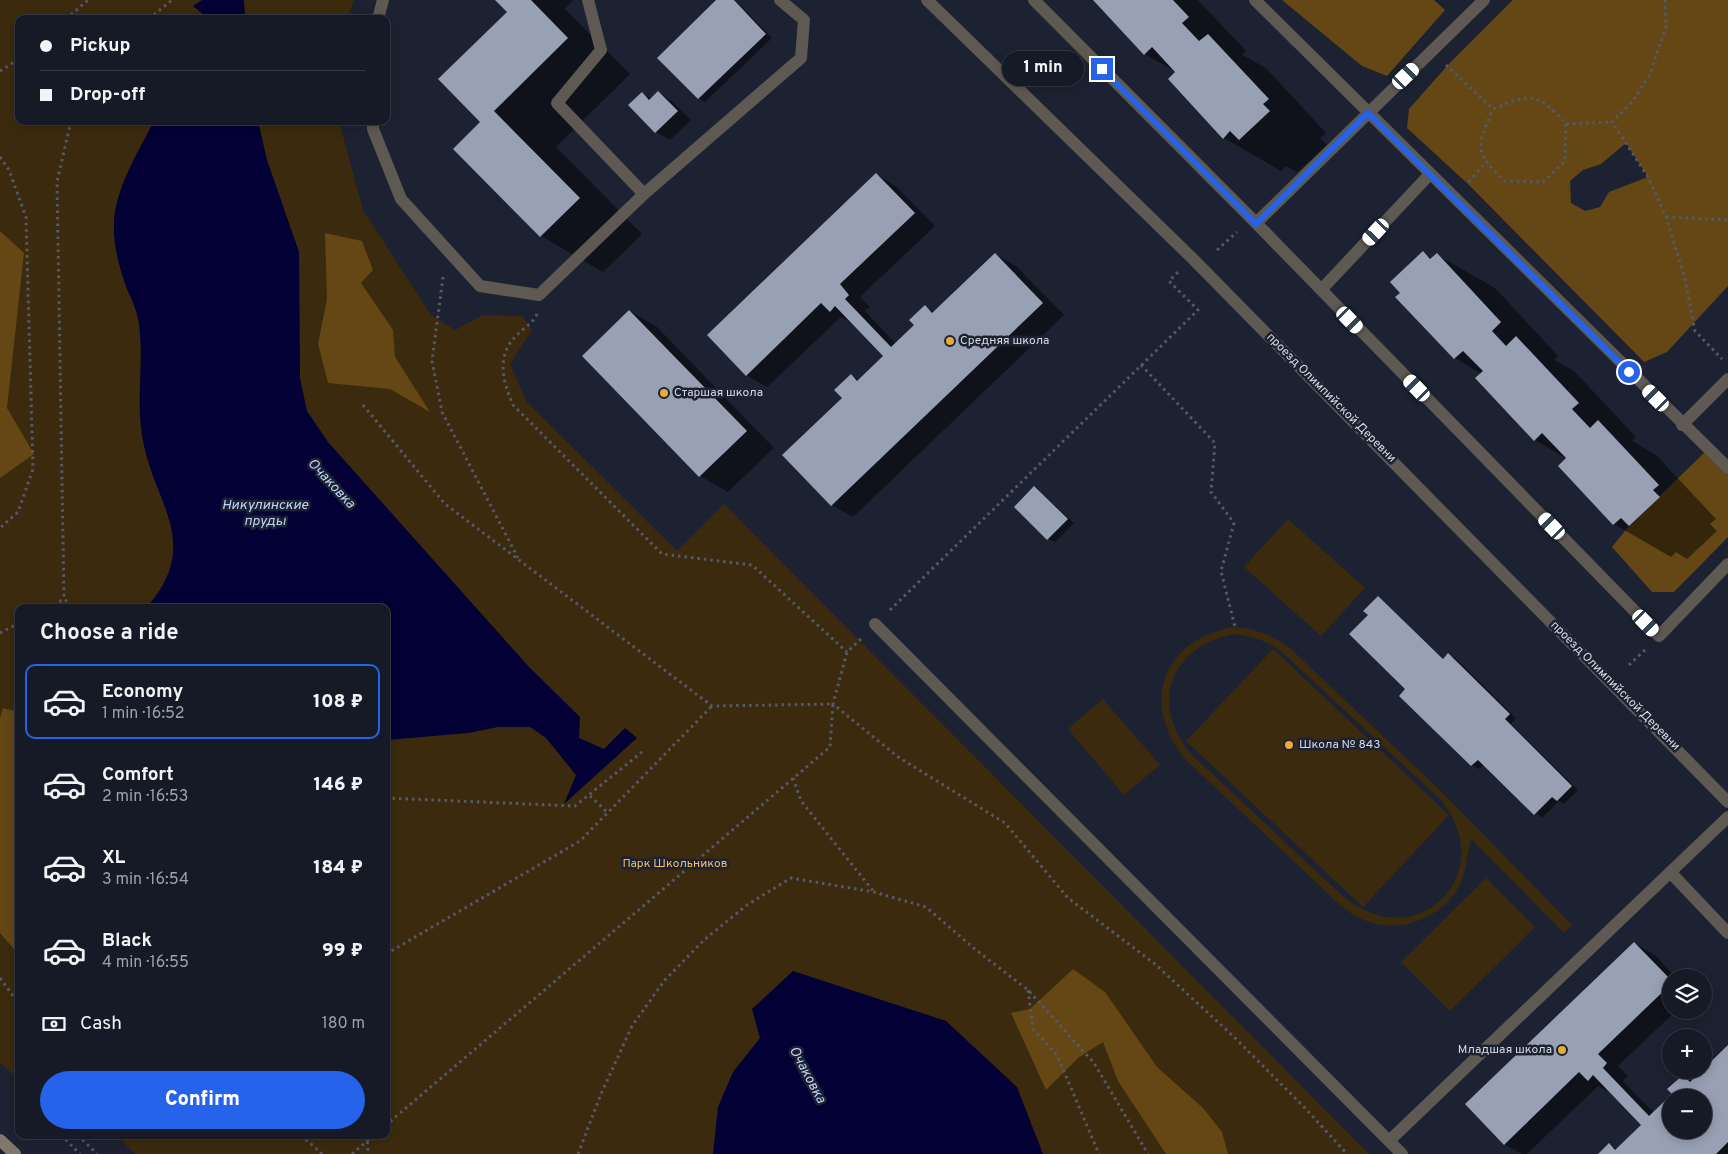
<!DOCTYPE html>
<html lang="en">
<head>
<meta charset="utf-8">
<style>
	:root { --surface:#161a26; --page:#232732; --text:#f1f3f6; --muted:#9ea1a7; --line:#353843; --accent:#2563eb }
	body { margin:0; font-family:Overpass,sans-serif; background:var(--page); color:var(--text); height:100vh; display:flex; flex-direction:column; font-size:19px; white-space:nowrap }
	* { box-sizing:border-box; margin:0 }
	p { font-size:16px; color:var(--muted) }
	.icon { flex:none; width:28px; height:28px; fill:none; stroke:currentColor; stroke-width:2; stroke-linecap:round; stroke-linejoin:round }
	.map { position:relative; flex:1; overflow:hidden }
	.drawer { position:absolute; left:15px; top:604px; width:375px; height:535px; display:flex; flex-direction:column; background:var(--surface); border-radius:10px; box-shadow:0 2px 12px #0003,0 0 0 1px var(--line) }
	.drawer>* { flex:none }
	.guide { position:absolute; left:15px; top:15px; width:375px; height:110px; border-radius:10px; box-shadow:0 2px 12px #0003,0 0 0 1px var(--line); display:grid; align-content:center; height:110px; padding:0 25px; background:var(--surface) }
	.tools { position:absolute; left:1662px; top:969px; display:grid; gap:10px }
	.tools a { display:grid; place-items:center; width:50px; height:50px; border-radius:50%; background:var(--surface); box-shadow:0 2px 12px #0003,0 0 0 1px var(--line); font-size:25px }
	.end { position:absolute; width:22px; height:22px; margin:-11px; border:6px solid #2563eb; background:#fff; box-shadow:0 0 0 2px #fff }
	.from { border-radius:50% }
	.bubble { position:absolute; height:35px; border-radius:18px; background:var(--surface); box-shadow:0 2px 12px #0003,0 0 0 1px var(--line); font-size:16px; font-weight:800; line-height:35px; text-align:center }
	.car { position:absolute; width:15px; height:30px; margin:-15px -8px; border-radius:6px; box-shadow:0 0 4px 1px #0007; background:linear-gradient(#fff 24%,#345 0 40%,#fff 0 76%,#345 0 86%,#fff 0) }
	.guide b { display:flex; align-items:center; gap:18px; height:48px; font-size:19px }
	.guide b+b { border-top:1px solid var(--line) }
	.guide i { width:12px; height:12px; background:var(--text) }
	ul { padding:0; list-style:none }
	li { display:flex; align-items:center; gap:15px; height:75px; margin:0 10px 8px; padding:0 15px; border:2px solid transparent; border-radius:10px }
	li div { flex:1 }
	li b { display:block; font-size:19px }
	li em { font-style:normal; font-weight:800 }
	li.current { border-color:var(--accent) }
	li>.icon { width:45px; height:45px; stroke-width:1.5 }
	h2 { padding:0 25px; font-size:22px; line-height:60px }
	.pay { display:flex; align-items:center; gap:12px; height:55px; padding:0 25px; font-size:19px }
	.pay p { margin-inline-start:auto }
	.button { display:flex; gap:10px; margin-top:auto; padding:10px 25px }
	.button a { flex:1; height:58px; border-radius:30px; background:var(--accent); color:#fff; font-size:20px; font-weight:800; line-height:58px; text-align:center }
	.map>svg:first-child { display:block }
</style>
</head>
<body>
<div class="map">
<svg width="1728" height="1154" viewBox="0 0 1728 1154">
	<rect width="100%" height="100%" fill="#1d2232"/>
	<!-- green -->
	<path fill="#3b2a0e" fill-rule="evenodd" d="M0,0H354L347,19H19V121H339L363,210L431,315L455,330L483,315L522,316L532,330L510,364L526,401L677,551L724,504L1369,1154H135L116,1135H386V608H19V1075L15,1076L0,1063Z
		M1288,519L1365,588L1321,636L1244,567Z
		M1235,627C1257,629 1272,635 1290,648L1444,794L1572,925L1564,933L1471,839C1467,854 1467,869 1460,884C1446,914 1406,933 1373,923C1360,920 1350,913 1340,905L1185,759C1139,704 1163,638 1235,627ZM1235,634C1254,637 1268,641 1283,653L1441,800C1499,872 1422,954 1347,900L1190,753C1149,703 1171,645 1235,634Z
		M1273,649L1449,815L1363,907L1186,741Z
		M1103,699L1160,765L1124,795L1068,729Z
		M1486,878L1535,927L1450,1011L1401,962Z"/>
	<!-- forest -->
	<path fill="#644715" fill-rule="evenodd" d="M1282,0H1434L1445,10L1387,76L1362,66Z
		M1513,0H1728V286L1667,352L1644,362L1468,184L1407,128L1409,109L1447,66ZM1626,143L1648,177L1609,192L1600,207L1585,211L1571,203L1570,181L1583,170L1601,164Z
		M0,231L24,253L7,408L34,454L0,478Z
		M325,233L362,241L373,270L361,283L393,330L395,357L430,412L390,389L328,383L318,344L327,299Z
		M1708,449L1728,468V537L1674,592H1652L1612,547L1629,526Z
		M3,708L19,712V841L15,867L19,869V955L0,933V718Z
		M1073,969L1105,992L1157,1067L1203,1108L1222,1132L1228,1154H1166L1118,1081L1103,1042L1078,1058L1046,1090L1011,1013L1030,1009Z"/>
	<!-- water -->
	<path fill="#030035" d="M202,0H244L245,19H203L204,15L193,6Z
		M154,121H258L267,160L299,252L300,378L307,411L328,442L529,667L580,717L579,738L604,749L625,728L637,738L564,804L576,775L546,738L530,727H498L468,733L386,740V608L147,607C204,541 152,503 142,435C136,398 144,361 139,325C138,313 132,300 127,289C118,265 111,237 115,211C121,179 139,150 154,121Z
		M793,971L946,1021L1017,1087L1043,1154H713L718,1107L733,1072L760,1038L752,1009Z"/>
	<!-- shadow -->
	<path fill="#0007" fill-rule="evenodd" d="M497,0H573L565,9L630,74L556,147L642,234L603,272L541,236L455,149L482,122L508,12Z
		M718,0H735L772,38L705,102L698,98Z
		M1094,0H1198L1246,51L1242,55L1266,68L1326,133L1320,138L1327,145L1297,172L1286,166L1281,171L1224,138L1177,72L1144,54Z
		M658,92L672,101L691,120L670,140L656,132L630,105L642,93L652,99Z
		M876,174L897,187L935,226L860,297L870,307L865,311L896,344L916,326L925,307L934,312L995,254L1016,266L1064,315L853,517L832,505L784,455L843,399L851,376L860,381L885,356L851,323L841,317L767,387L746,375Z
		M1423,253L1433,259L1437,255L1495,288L1558,356L1554,360L1574,371L1636,437L1632,441L1656,455L1716,519L1710,524L1717,531L1687,559L1676,552L1671,557L1614,524L1567,459L1535,440L1482,374L1455,358L1397,297L1402,293Z
		M629,311L657,327L774,448L728,492L700,476L584,356Z
		M1035,487L1074,523L1055,542L1048,539Z
		M1378,597L1444,659L1449,655L1455,658L1516,718L1511,724L1578,790L1564,804L1559,801L1542,818L1484,764L1479,769L1472,765L1407,689L1370,615Z
		M1634,943L1655,955L1676,978H1671V1010H1677L1618,1066L1628,1076L1623,1081L1654,1113L1674,1094L1683,1076L1692,1081L1728,1047V1154H1600L1609,1145L1618,1150L1643,1125L1609,1092L1598,1086L1527,1154H1522L1504,1144ZM1671,1098H1704V1130H1671Z"/>
	<!-- building -->
	<path fill="#98a0b4" fill-rule="evenodd" d="M495,0H531L568,38L494,111L580,198L540,237L453,149L480,122L438,79L507,12Z
		M716,0H734L766,34L698,99L657,58Z
		M1093,0H1173L1189,17L1182,23L1199,41L1208,34L1269,99L1263,104L1270,111L1239,140L1230,131L1223,139L1168,79L1175,72L1152,47L1144,55Z
		M658,91L678,111L655,133L628,105L642,92L649,100Z
		M876,173L915,213L840,284L849,295L845,299L891,347L914,325L909,320L925,305L932,313L995,253L1043,303L831,506L782,455L842,398L834,390L851,374L857,381L883,356L835,306L830,312L821,303L746,376L707,335Z
		M1423,251L1430,259L1437,253L1501,322L1492,331L1506,346L1516,336L1579,403L1572,409L1590,428L1598,420L1659,485L1653,490L1660,497L1629,526L1621,518L1613,525L1558,466L1566,458L1542,433L1534,441L1475,378L1483,371L1463,351L1454,359L1395,297L1400,293L1390,282Z
		M629,310L747,431L699,477L582,356Z
		M1034,486L1068,519L1047,540L1014,507Z
		M1378,596L1443,659L1448,653L1510,714L1505,719L1572,786L1557,801L1552,797L1534,815L1478,760L1471,766L1399,696L1405,689L1349,634L1368,615L1363,611Z
		M1634,942L1671,980V984L1598,1054L1607,1063L1603,1068L1649,1116L1672,1094L1667,1089L1683,1075L1690,1082L1728,1045V1142L1716,1154H1598L1609,1143L1615,1150L1641,1125L1593,1075L1588,1081L1579,1072L1504,1145L1465,1104ZM1671,1098H1704V1130H1671Z"/>
	<g fill="none" stroke-linecap="round" stroke-linejoin="round">
		<!-- path -->
		<path stroke="#555a68" stroke-width="3" stroke-dasharray="2.5 4" stroke-linecap="butt" d="M1665,0L1666,27L1649,76L1632,102L1612,122L1648,177L1666,217L1684,275L1695,331L1722,359
			M66,19L88,0
			M149,19L172,0
			M1446,65L1493,109
			M0,71L19,59
			M71,121L57,182L64,599L75,608
			M1566,124L1565,161L1543,182L1505,181C1473,152 1477,147 1493,109C1531,93 1538,92 1566,124L1612,122
			M0,157L9,170L26,217L33,469L18,512L0,528
			M1469,182L1485,163
			M1666,217L1728,220
			M1217,250L1237,232
			M443,277L432,361L442,412L518,558
			M537,314C534,322 524,328 518,334C496,354 502,380 513,405L662,554L752,565L847,652
			M1141,365L1215,443L1211,492L1234,523L1221,571L1235,627
			M363,405L445,504L712,706L833,704L830,747L386,1125
			M48,608L64,599
			M890,610L1198,310L1169,281L1178,272
			M0,633L19,623
			M861,639L847,652L833,704L898,757L1005,823L1068,898L1155,964L1233,1036L1305,1108L1347,1154
			M1629,665L1645,650
			M793,778L801,801L874,892
			M590,796L608,813
			M386,798L575,806L642,752
			M386,954L580,841L712,706
			M0,978L19,1004
			M1028,990L1033,1029L1057,1055L1099,1154
			M61,1135L80,1154
			M78,1135L97,1154
			M301,1135L322,1154
			M367,1135L368,1154
			M352,1154L374,1135
			M578,1154L601,1094L632,1026L664,981L704,940L747,905L791,878L874,892L926,907L976,950L1028,990L1094,1063L1148,1154"/>
		<!-- service -->
		<path stroke="#5e5952" stroke-width="12" d="M588,0L601,50L557,103L644,194
			M1034,0L1256,223L1659,636L1728,564
			M1255,0L1728,468
			M378,19L383,0
			M373,121V129L401,199L480,286L539,295L644,194L801,58L804,20L780,0
			M1256,223L1484,0
			M1321,290L1430,174
			M1682,425L1728,379
			M875,624L1389,1141L1728,817
			M1670,872L1728,933
			M1389,1141L1402,1154"/>
		<!-- minor -->
		<path stroke="#5e5952" stroke-width="12" d="M927,0L1192,258L1728,802"/>
		<!-- secondary -->
		<path stroke="#80786b" stroke-width="12" d="M0,1140L15,1154"/>
	</g>
	<g fill="none" stroke-linecap="round" stroke-linejoin="round">
		<!-- route -->
		<path stroke="#2563eb" stroke-width="6" d="M1102,69L1256,224L1368,113L1629,372"/>
	</g>
	<!-- markers -->
	<g fill="#eaaa39" stroke="#1d2232" stroke-width="2">
		<circle cx="950" cy="341" r="5"/>
		<circle cx="664" cy="393" r="5"/>
		<circle cx="1289" cy="745" r="5"/>
		<circle cx="1562" cy="1050" r="5"/>
	</g>
	<g text-anchor="middle" dominant-baseline="central" stroke-width="5" stroke-linejoin="round" paint-order="stroke">
		<!-- poi labels -->
		<g font-size="12" fill="#d6dae5" stroke="#1d2232" text-anchor="start">
			<text x="960" y="341">Средняя школа</text>
			<text x="674" y="393">Старшая школа</text>
			<text x="1299" y="745">Школа № 843</text>
			<text x="1552" y="1050" text-anchor="end">Младшая школа</text>
		</g>
		<!-- street labels -->
		<g font-size="12" fill="#d6dae5" stroke="#1d2232">
			<text transform="translate(1331 398) rotate(45)">проезд Олимпийской Деревни</text>
			<text transform="translate(1615 686) rotate(45)">проезд Олимпийской Деревни</text>
		</g>
		<!-- park labels -->
		<g font-size="12" fill="#f5bc63" stroke="#1d2232">
			<text x="675" y="864">Парк Школьников</text>
		</g>
		<!-- water labels -->
		<g font-size="14" font-style="italic" fill="#c1d1fc" stroke="#1d2232">
			<text transform="translate(331 484) rotate(47)">Очаковка</text>
			<text x="265" y="505">Никулинские<tspan x="265" dy="16">пруды</tspan></text>
			<text transform="translate(807 1075) rotate(62)">Очаковка</text>
		</g>
	</g>
</svg>
<div class="tools">
<a><svg class="icon" aria-label="layers" viewBox="0 0 24 24"><path d="M12 4l9 5-9 5-9-5zM3 14l9 5 9-5"/></svg></a>
<a>+</a>
<a>−</a>
</div>
<i class="end from" style="left:1629px;top:372px"></i>
<i class="end" style="left:1102px;top:69px"></i>
<div class="bubble" style="left:1002px;top:51px;width:82px">1 min</div>
<i class="car" style="left:1406px;top:76px;rotate:46deg"></i>
<i class="car" style="left:1376px;top:232px;rotate:223deg"></i>
<i class="car" style="left:1350px;top:320px;rotate:136deg"></i>
<i class="car" style="left:1417px;top:388px;rotate:316deg"></i>
<i class="car" style="left:1656px;top:398px;rotate:315deg"></i>
<i class="car" style="left:1552px;top:526px;rotate:316deg"></i>
<i class="car" style="left:1646px;top:623px;rotate:136deg"></i>
<div class="guide">
<b><i class="from"></i>Pickup</b>
<b><i></i>Drop-off</b>
</div>
<section class="drawer">
<h2>Choose a ride</h2>
<ul>
<li class="current"><svg class="icon" aria-label="car" viewBox="0 0 24 24"><path d="M5 17H2v-5l4-1 3-4h7l3 4 3 1v5h-3M9 17h6M6 11h13"/><circle cx="7" cy="17" r="2"/><circle cx="17" cy="17" r="2"/></svg><div><b>Economy</b><p>1 min · 16:52</p></div><em>108 ₽</em></li>
<li><svg class="icon" aria-label="car" viewBox="0 0 24 24"><path d="M5 17H2v-5l4-1 3-4h7l3 4 3 1v5h-3M9 17h6M6 11h13"/><circle cx="7" cy="17" r="2"/><circle cx="17" cy="17" r="2"/></svg><div><b>Comfort</b><p>2 min · 16:53</p></div><em>146 ₽</em></li>
<li><svg class="icon" aria-label="car" viewBox="0 0 24 24"><path d="M5 17H2v-5l4-1 3-4h7l3 4 3 1v5h-3M9 17h6M6 11h13"/><circle cx="7" cy="17" r="2"/><circle cx="17" cy="17" r="2"/></svg><div><b>XL</b><p>3 min · 16:54</p></div><em>184 ₽</em></li>
<li><svg class="icon" aria-label="car" viewBox="0 0 24 24"><path d="M5 17H2v-5l4-1 3-4h7l3 4 3 1v5h-3M9 17h6M6 11h13"/><circle cx="7" cy="17" r="2"/><circle cx="17" cy="17" r="2"/></svg><div><b>Black</b><p>4 min · 16:55</p></div><em>99 ₽</em></li>
</ul>
<div class="pay"><svg class="icon" aria-label="cash" viewBox="0 0 24 24"><path d="M3 7h18v10H3z"/><circle cx="12" cy="12" r="2"/></svg>Cash<p>180 m</p></div>
<div class="button"><a>Confirm</a></div>
</section>
</div>
</body>
</html>
